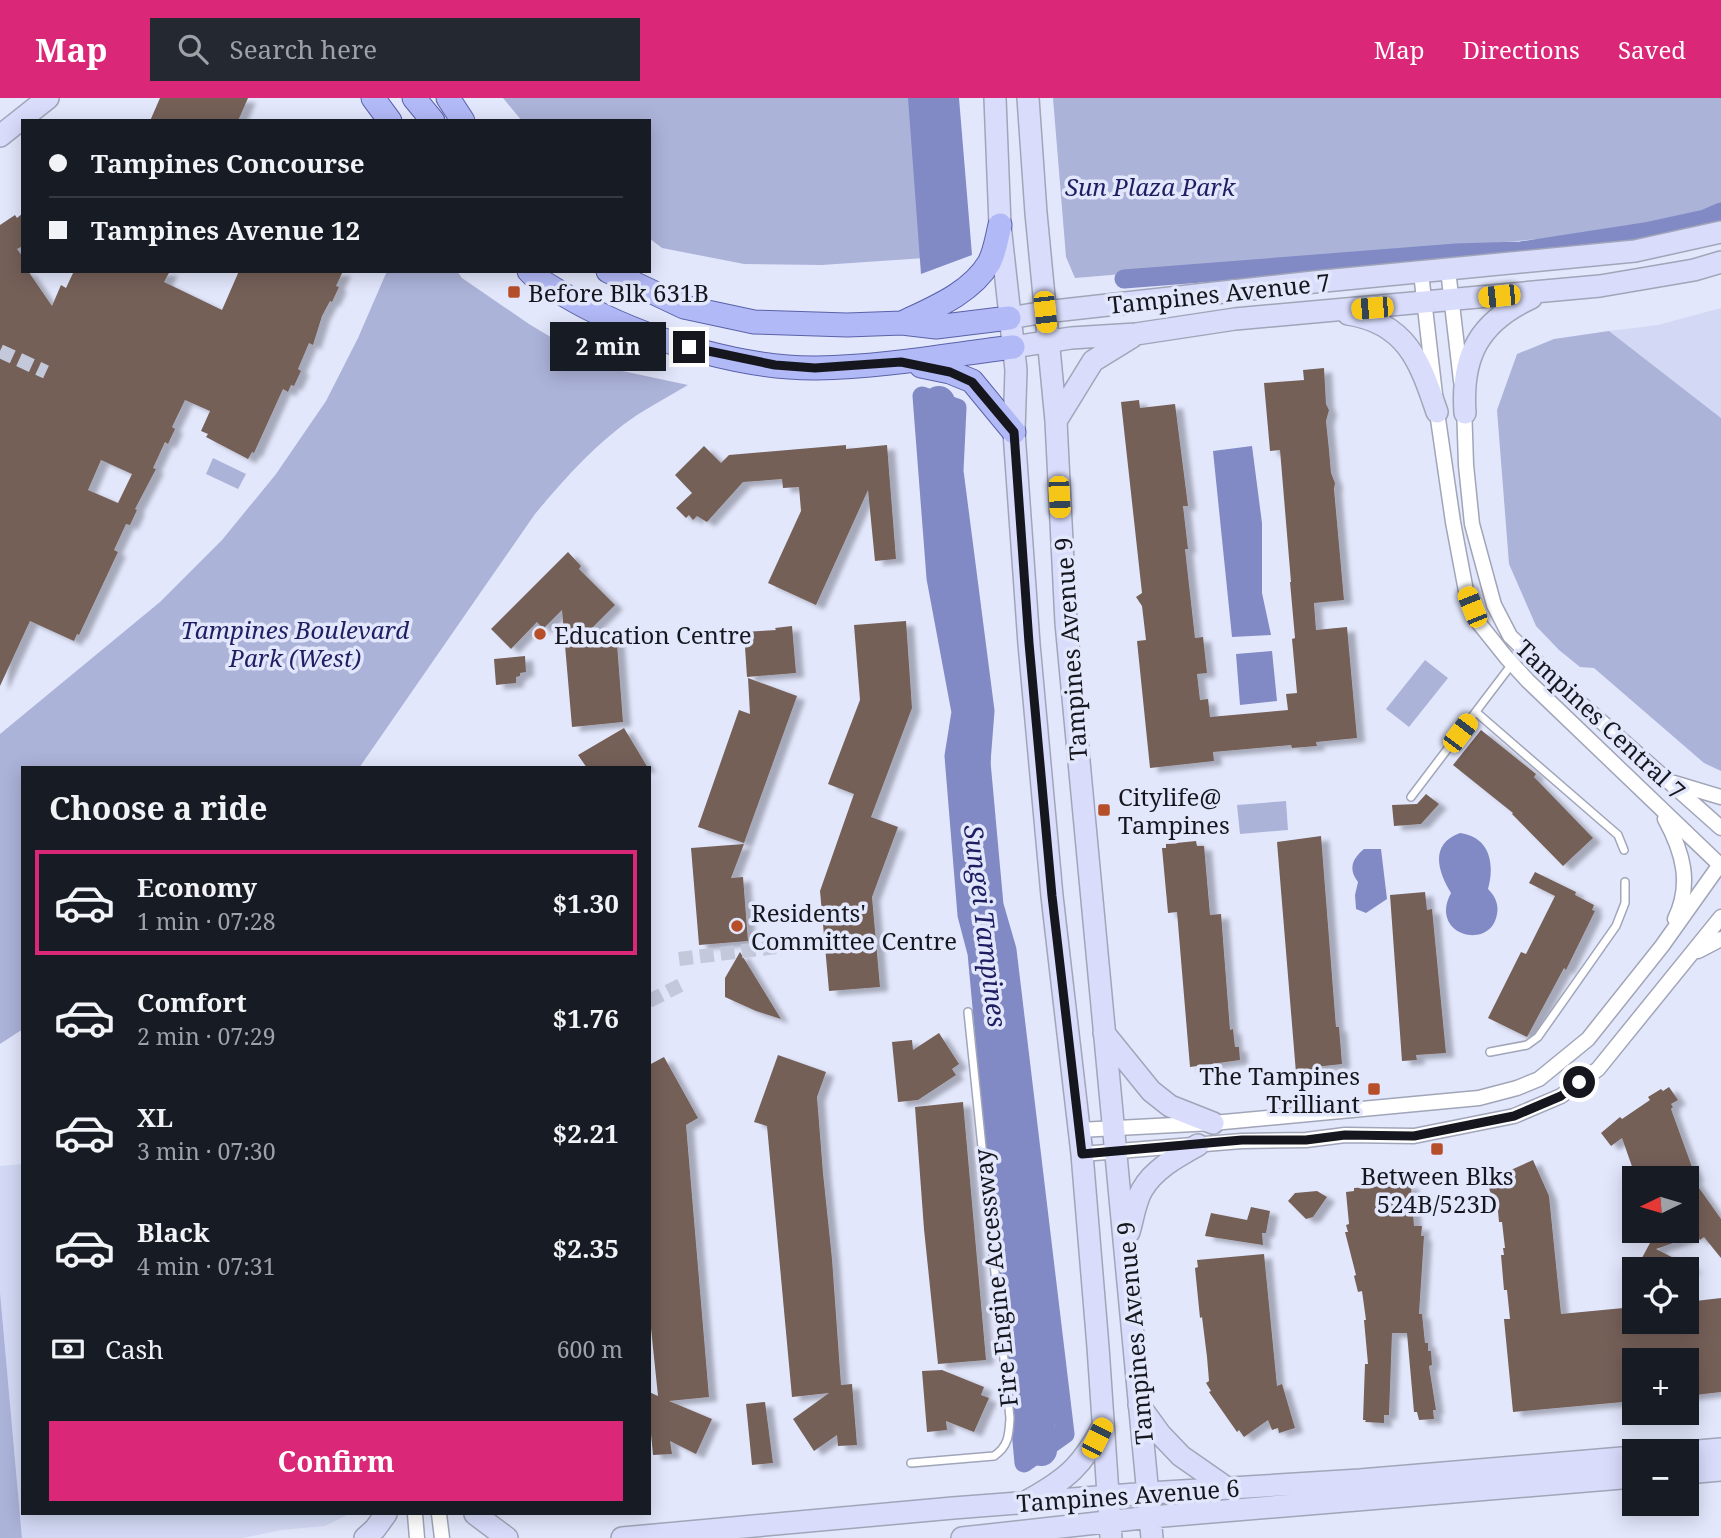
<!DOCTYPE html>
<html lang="en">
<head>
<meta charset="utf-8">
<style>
	:root { --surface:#171b24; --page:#242831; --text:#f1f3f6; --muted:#9ea1a6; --line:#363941; --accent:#db2777 }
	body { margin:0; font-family:"Noto Serif",serif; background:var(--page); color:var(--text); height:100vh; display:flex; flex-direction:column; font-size:26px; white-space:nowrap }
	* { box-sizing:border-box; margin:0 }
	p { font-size:23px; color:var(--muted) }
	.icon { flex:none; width:38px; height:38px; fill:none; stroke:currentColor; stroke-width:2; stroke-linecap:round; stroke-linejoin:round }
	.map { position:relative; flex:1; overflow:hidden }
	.drawer { position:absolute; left:21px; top:668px; width:630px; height:749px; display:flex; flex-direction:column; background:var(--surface); border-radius:0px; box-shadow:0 4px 18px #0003 }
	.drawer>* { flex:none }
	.top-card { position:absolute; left:21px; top:21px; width:630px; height:154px; border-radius:0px; box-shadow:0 4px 18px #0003; display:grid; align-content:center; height:154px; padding:0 28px; background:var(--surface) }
	.needle { width:46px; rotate:265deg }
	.controls { position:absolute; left:1622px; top:1068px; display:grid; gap:14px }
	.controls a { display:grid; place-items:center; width:77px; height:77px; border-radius:0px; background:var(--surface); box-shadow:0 4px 18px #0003; font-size:35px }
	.end { position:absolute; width:32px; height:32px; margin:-16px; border:9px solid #16171e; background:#fff; box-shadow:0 0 0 4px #fff }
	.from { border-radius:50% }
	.bubble { position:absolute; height:49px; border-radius:0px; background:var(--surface); box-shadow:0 4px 18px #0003; font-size:23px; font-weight:700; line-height:49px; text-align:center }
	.car { position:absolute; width:21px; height:42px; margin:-21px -10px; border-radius:9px; box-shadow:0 0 5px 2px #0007; background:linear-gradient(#f5c518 24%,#345 0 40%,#f5c518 0 76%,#345 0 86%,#f5c518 0) }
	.top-card b { display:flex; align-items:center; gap:24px; height:66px; font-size:26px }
	.top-card b+b { border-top:2px solid var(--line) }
	.top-card i { width:18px; height:18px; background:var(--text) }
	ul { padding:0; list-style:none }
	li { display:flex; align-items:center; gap:21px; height:105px; margin:0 14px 10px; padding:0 14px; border:4px solid transparent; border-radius:0px }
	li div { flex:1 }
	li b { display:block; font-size:26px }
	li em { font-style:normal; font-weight:700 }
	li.selected { border-color:var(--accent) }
	li>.icon { width:63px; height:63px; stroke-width:1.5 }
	h2 { padding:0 28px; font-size:32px; line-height:84px }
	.pay { display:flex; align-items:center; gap:18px; height:77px; padding:0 28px; font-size:26px }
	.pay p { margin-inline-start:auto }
	.button { display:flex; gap:14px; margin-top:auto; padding:14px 28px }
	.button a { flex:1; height:80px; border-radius:0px; background:var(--accent); color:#fff; font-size:28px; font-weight:700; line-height:80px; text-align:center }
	header { display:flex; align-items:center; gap:42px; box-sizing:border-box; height:98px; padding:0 35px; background:var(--accent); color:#fff }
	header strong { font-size:33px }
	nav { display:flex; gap:38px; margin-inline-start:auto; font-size:24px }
	.search { width:490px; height:63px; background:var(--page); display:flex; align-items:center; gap:18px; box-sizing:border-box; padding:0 24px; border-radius:0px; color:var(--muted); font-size:26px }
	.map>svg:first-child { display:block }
</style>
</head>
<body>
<header>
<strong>Map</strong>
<div class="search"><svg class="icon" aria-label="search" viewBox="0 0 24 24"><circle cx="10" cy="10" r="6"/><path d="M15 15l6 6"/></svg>Search here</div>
<nav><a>Map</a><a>Directions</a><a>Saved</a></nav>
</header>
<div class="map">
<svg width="1721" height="1440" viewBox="0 0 1721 1440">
	<defs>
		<filter id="shadow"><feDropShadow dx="8" dy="4.5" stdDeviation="2" flood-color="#0004"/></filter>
	</defs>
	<rect width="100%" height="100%" fill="#e3e7fc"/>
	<!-- built -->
	<path fill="#d3d9f4" d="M1721,210V320L1609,233L1658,227Z
		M23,1066V1416H349L325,1428L281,1432L243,1440H22L0,1194V1068Z"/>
	<!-- green -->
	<path fill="#acb3d9" d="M503,0H909L925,160L822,167L744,166L662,150L649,140V23H522Z
		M1053,0H1721V109C1678,126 1634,131 1588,137L1075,180L1066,159Z
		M387,173H457L462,180L529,226L599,268L688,287C671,297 653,307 637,317C597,344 565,380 535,416L359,670H23V931L0,946V636L160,504L222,442L276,376L326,303L358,240Z
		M1609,233L1721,320V673L1704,665L1594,570L1580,569L1559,552L1536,528L1509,466L1497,312L1517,256L1554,241Z
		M213,360L246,376L238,391L206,376Z
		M1425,562L1448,580L1409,629L1386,611Z
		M1286,703L1288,732L1240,736L1237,707Z
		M0,1194L22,1440H0Z"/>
	<!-- water -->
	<path fill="#818ac4" d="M908,0H959L972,157L921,176Z
		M1252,348L1262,425V495L1271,537L1232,539L1213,353Z
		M1272,553L1277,603L1240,607L1236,556Z
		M1460,735C1490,739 1495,766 1488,791C1495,798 1499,806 1497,816C1491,854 1428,837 1451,795C1437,772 1430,746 1460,735Z
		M1364,751H1381L1387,801L1366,815L1356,811L1355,797L1358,784C1348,771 1352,761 1364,751Z"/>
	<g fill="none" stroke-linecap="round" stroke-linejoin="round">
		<!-- canal -->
		<path stroke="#818ac4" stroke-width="19" d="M1124,181L1456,155L1521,153L1645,134L1705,121L1721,114
			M922,298L957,310L954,373L985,613L981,664L994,807L1007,852L1065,1336L1024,1365L977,855L967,817L954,658L961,614L936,480Z"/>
		<!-- river -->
		<path stroke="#818ac4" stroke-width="32" d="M939,304L952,479L967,567L975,657L971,701L982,815L993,858L1041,1352"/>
	</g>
	<!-- building -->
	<path fill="#746059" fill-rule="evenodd" filter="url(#shadow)" d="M160,0H248L238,23H150Z
		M23,115V148L17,151L23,159V173H28L52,208L61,187L66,190L74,173H170L164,184L222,212L239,173H343L336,188L339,189L332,204L330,203L322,218L313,247L309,245L298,271L301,273L294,288L291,287L288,294L283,291L254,355L252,354L248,361L206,339L208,336L201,333L210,313L185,302L172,329L175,331L168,346L165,344L153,370L156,371L135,411L137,412L130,427L126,426L114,452L118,454L79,537L77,536L74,543L30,523L0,588V127L15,117L17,120ZM101,362L132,376L118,405L88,392Z
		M1324,270L1326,306L1329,312L1326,323L1329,352L1331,375L1335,385L1334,391L1344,502L1314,505L1316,532L1347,529L1357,640L1316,644L1317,648L1292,650L1291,647L1213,654L1214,663L1150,670L1137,543L1146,542L1142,508L1136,499L1142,495L1121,304L1139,302L1140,310L1175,306L1188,408H1183L1188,451H1185L1195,540L1203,539L1207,575L1197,576L1200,602L1208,601L1210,619L1288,612L1286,596L1297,595L1292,541L1295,540L1290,484H1291L1280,352L1270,353L1264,285L1304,282L1303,272Z
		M846,347V351L887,347L896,461L875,463L868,392L816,507L768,485L801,413L799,389L783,390L782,381L743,384L707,424L697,418L693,422L689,417L686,420L676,410L692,395L675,377L704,348L721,365L729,357Z
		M568,454L581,468L579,471L615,507L586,536L616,533L623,624L572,629L562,512L543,531L537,524L511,551L491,531Z
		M906,523L912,610L871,719L898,729L872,799L880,889L829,893L820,793L854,696L828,686L860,602L854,527Z
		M792,528L796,575L747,579L744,534L776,532L775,530Z
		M525,558L526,574L520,575V578L516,579V585L496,587L494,561Z
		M748,580L797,598L744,745L698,729L739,612L750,616Z
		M624,630L648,670H587L578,657Z
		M1481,632L1536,676L1534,679L1593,740L1563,768L1512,716L1513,715L1453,667Z
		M1426,696L1439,706L1421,726L1394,728L1392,707L1417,706Z
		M1321,738L1336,929H1339L1342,966L1315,969V974L1296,975L1277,744Z
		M1196,743L1197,748H1204L1210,817L1221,816L1230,932L1233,931L1235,949H1239L1240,962L1190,969L1177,814L1168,815L1162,750H1166V746Z
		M744,746L731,780L743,779L748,843L699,847L691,750Z
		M1535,774L1576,794L1575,797L1594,807L1592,812L1595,813L1566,872L1564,870L1527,939L1488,920L1521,854L1526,856L1555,798L1529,785Z
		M1425,794L1427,812L1432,811L1446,955L1416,957L1417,962L1402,963L1390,797Z
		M740,854L781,921L756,913L725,899V880Z
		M939,935L959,966L952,971L956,977L918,1002L898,1004L892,944L912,942L913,952Z
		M778,957L826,974L817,999L823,1075L832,1161L841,1287L852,1286L857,1347L838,1348L837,1337L814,1353L793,1321L829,1295L792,1299L767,1028L754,1024Z
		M664,959L698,1020L686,1027L709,1299L669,1303L712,1321L696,1356L670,1343L672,1356L653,1357L649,1315V1294L658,1298L649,1211V967Z
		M1669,989L1678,1002L1671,1006L1673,1009L1671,1011L1696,1080H1692L1721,1121V1160L1704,1139L1700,1142L1696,1137L1656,1151L1695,1171H1636L1657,1132H1687V1080H1664L1662,1074L1640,1080L1638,1076L1635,1077L1622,1040L1611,1048L1601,1035L1620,1019L1622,1021L1650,1002L1648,999L1661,991L1663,993Z
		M963,1004L986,1262L938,1266L924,1131L915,1009Z
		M1533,1062L1549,1098L1561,1216L1634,1209V1223H1687V1204L1721,1200V1294L1687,1298V1262H1634V1303L1513,1314L1504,1221H1510L1507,1192H1504L1501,1157H1504L1503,1150H1505L1502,1124H1499L1498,1113L1486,1083Z
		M1409,1086L1411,1088L1414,1128H1422L1421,1138H1424L1419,1216H1422L1425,1245H1428V1253H1431L1432,1267L1429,1268L1436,1312H1433L1434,1321L1419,1322L1417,1314H1414L1407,1235H1392L1389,1317H1384V1325L1365,1324L1366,1322H1363L1365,1266H1368L1364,1222H1366L1362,1193L1358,1194L1354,1178L1356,1177L1345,1134H1348L1346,1127L1349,1126L1346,1094L1354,1093V1090Z
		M1317,1093L1327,1099L1313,1119L1306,1121L1288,1103L1295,1095Z
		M1251,1109L1270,1113L1266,1135H1262L1263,1147L1205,1138L1211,1115L1247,1122Z
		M1264,1156L1277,1288L1282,1286L1295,1330L1279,1335L1278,1330L1272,1332L1268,1322L1244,1339L1239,1332L1237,1334L1209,1294L1211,1293L1206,1285L1209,1283L1207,1259L1202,1219L1200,1220L1195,1170L1198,1169L1197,1162Z
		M942,1272L984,1289L981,1297L989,1300L974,1334L946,1323L947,1332L927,1334L922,1273Z
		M765,1304L773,1365L752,1367L746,1306Z"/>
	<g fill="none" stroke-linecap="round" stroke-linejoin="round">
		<!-- street-tunnel -->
		<path stroke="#c4c8db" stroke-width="14" stroke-dasharray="14 7" stroke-linecap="butt" d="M0,253L46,274
			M679,861L776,849
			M649,903L683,886"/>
		<defs>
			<path id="lane" d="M1476,614L1618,737L1624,752
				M1411,699L1512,566
				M1490,954L1527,947L1538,939L1616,828L1625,805V784
				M911,1365L994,1358C1009,1348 1009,1336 1010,1320L968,914"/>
			<path id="street" d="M1448,172L1461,283
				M1421,175L1437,314L1453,424L1466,493L1478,524L1506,559L1528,583L1721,768
				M1464,307L1466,367L1472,426L1494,507L1510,538L1559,586L1721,730
				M1674,685L1721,699
				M1665,721C1683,754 1692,786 1675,821
				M1698,853L1721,841
				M1079,1032L1213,1025L1479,1000L1517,990L1539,981L1588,941L1662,848L1721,765
				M1082,1056L1242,1043L1306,1042L1345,1037L1414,1038L1514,1018L1561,998L1598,971L1721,819
				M415,1416L417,1440
				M439,1416L442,1440"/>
			<path id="secondary" d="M995,0L1000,127L1016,272L1014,334L1029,546L1052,798L1082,1056L1098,1249L1111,1440
				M1028,0L1036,115L1056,323L1066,525L1152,1440
				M0,38L48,0
				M1348,216C1407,225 1420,264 1437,314
				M1009,220L1045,214L1314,184L1635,153L1721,134
				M1013,249L1071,240L1136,236L1235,221L1600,188L1694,172L1721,164
				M1465,315C1461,258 1479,224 1531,200
				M1056,323L1093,263L1132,239
				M1104,935L1151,993L1170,1008L1213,1025
				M1129,1134C1133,1121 1135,1104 1142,1092C1154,1071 1178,1058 1198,1047
				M1139,1307L1160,1336L1181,1358L1227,1390
				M1687,1354L1721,1351
				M1687,1375L1721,1372
				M1029,1402C1067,1381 1083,1367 1103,1328
				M475,1416L507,1440
				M365,1440L375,1431L386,1416
				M622,1440L953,1410L1149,1395L1360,1382L1634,1359
				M962,1440L1151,1419L1634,1379"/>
			<path id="primary" d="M373,0L390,23
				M414,0L433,23
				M448,0L463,23
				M529,173L536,180C555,191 573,203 592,212C654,244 747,271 817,270C883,269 948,257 1013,249
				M608,173L684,209L754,224L847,227L902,225L936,229L1009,220
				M902,225C933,210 970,196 989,165C995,154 997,139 1000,127
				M921,268L950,274L972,283L1014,334"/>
		</defs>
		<!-- lane casing -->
		<use href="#lane" stroke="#a1a5b8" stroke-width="10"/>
		<!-- street casing -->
		<use href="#street" stroke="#a1a5b8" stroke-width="17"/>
		<!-- secondary casing -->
		<use href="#secondary" stroke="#a1a5b8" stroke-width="24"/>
		<!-- primary casing -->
		<use href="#primary" stroke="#5a62a8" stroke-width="25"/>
		<!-- lane -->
		<use href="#lane" stroke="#fff" stroke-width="7"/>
		<!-- street -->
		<use href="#street" stroke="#fff" stroke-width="14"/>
		<!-- secondary -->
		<use href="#secondary" stroke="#d9dcfb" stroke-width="21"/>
		<!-- primary -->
		<use href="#primary" stroke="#b2b9f7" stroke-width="23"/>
	</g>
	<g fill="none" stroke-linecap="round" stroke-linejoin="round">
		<!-- route -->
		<path stroke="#16171e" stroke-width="9" d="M689,249L775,267L815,270L901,264L950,274L972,284L1014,334L1029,545L1052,798L1082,1056L1242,1042H1306L1345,1037L1414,1038L1514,1018L1561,998L1579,984"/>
	</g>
	<!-- markers -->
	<g fill="#b64e2a" stroke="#e3e7fc" stroke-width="2.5">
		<rect x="507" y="187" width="14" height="14" rx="3.5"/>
		<circle cx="540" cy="536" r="7"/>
		<rect x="1097" y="705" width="14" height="14" rx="3.5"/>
		<circle cx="737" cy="828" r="7"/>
		<rect x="1367" y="984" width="14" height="14" rx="3.5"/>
		<rect x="1430" y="1044" width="14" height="14" rx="3.5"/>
	</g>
	<g text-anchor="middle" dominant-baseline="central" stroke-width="7" stroke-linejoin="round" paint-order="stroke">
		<!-- park labels -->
		<g font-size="24" font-style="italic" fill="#201e63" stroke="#e3e7fc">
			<text x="1150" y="88">Sun Plaza Park</text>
			<text x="295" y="531">Tampines Boulevard<tspan x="295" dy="28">Park (West)</tspan></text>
		</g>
		<!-- poi labels -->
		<g font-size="24" fill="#16171e" stroke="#e3e7fc" text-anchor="start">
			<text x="528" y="194">Before Blk 631B</text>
			<text x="554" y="536">Education Centre</text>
			<text x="1118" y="698">Citylife@<tspan x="1118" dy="28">Tampines</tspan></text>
			<text x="751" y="814">Residents'<tspan x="751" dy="28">Committee Centre</tspan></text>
			<text x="1360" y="977" text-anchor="end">The Tampines<tspan x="1360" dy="28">Trilliant</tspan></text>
			<text x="1437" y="1077" text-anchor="middle">Between Blks<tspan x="1437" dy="28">524B/523D</tspan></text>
		</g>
		<!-- street labels -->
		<g font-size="24" fill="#16171e" stroke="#e3e7fc">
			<text transform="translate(1219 195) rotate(-6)">Tampines Avenue 7</text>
			<text transform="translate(1070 551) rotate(-94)">Tampines Avenue 9</text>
			<text transform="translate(1601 621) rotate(43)">Tampines Central 7</text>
			<text transform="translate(995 1180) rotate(-96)">Fire Engine Accessway</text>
			<text transform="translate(1134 1235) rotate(-95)">Tampines Avenue 9</text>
			<text transform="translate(1128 1397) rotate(-4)">Tampines Avenue 6</text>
		</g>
		<!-- water labels -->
		<g font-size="26" font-style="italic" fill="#1f1d62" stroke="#e3e7fc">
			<text transform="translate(986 828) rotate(83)">Sungei Tampines</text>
		</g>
	</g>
</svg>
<div class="controls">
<a><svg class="needle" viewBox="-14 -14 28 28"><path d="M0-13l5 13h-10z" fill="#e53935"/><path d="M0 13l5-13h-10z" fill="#9ea1a6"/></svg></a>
<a><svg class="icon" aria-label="locate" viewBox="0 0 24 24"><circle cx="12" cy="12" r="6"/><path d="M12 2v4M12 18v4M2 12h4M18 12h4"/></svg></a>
<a>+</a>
<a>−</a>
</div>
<i class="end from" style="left:1579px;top:984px"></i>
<i class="end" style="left:689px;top:249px"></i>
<div class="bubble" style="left:550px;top:224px;width:116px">2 min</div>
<i class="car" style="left:1499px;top:198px;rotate:264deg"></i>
<i class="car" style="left:1372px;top:210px;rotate:265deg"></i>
<i class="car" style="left:1045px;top:214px;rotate:174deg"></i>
<i class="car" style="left:1059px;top:399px;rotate:177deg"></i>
<i class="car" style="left:1472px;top:509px;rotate:338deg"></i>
<i class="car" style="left:1460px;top:635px;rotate:37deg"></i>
<i class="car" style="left:1097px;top:1340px;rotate:27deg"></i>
<div class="top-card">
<b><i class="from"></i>Tampines Concourse</b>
<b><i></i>Tampines Avenue 12</b>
</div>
<section class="drawer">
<h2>Choose a ride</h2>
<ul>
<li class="selected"><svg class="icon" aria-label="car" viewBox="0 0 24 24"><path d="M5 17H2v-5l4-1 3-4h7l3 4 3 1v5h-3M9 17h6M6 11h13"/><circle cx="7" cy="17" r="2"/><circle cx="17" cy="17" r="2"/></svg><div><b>Economy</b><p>1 min · 07:28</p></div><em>$1.30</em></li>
<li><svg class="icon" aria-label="car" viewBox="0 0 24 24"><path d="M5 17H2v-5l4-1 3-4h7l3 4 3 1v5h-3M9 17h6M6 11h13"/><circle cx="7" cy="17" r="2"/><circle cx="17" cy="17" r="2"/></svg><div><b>Comfort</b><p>2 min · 07:29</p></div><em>$1.76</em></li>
<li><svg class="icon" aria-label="car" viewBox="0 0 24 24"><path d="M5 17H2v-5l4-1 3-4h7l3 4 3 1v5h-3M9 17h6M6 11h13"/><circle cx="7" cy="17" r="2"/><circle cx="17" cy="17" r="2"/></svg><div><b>XL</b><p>3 min · 07:30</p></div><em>$2.21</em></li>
<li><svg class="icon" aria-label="car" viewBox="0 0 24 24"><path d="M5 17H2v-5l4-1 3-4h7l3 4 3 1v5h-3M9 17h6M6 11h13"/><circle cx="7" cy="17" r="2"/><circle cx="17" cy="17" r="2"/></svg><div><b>Black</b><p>4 min · 07:31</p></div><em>$2.35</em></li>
</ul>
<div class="pay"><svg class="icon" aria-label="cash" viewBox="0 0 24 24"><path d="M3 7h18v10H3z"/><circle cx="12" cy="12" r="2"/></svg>Cash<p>600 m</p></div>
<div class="button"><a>Confirm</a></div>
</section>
</div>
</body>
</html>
